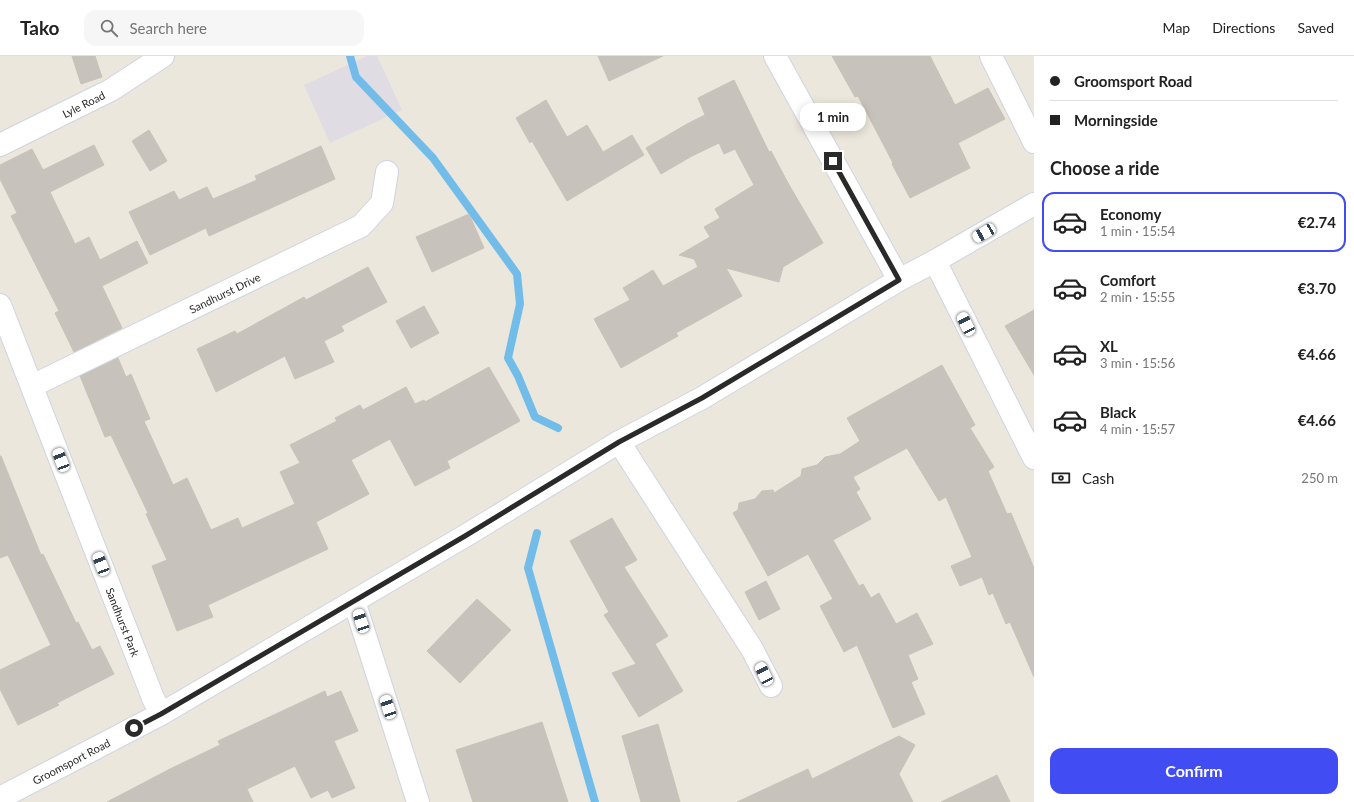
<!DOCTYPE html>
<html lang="en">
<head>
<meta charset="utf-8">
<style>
	:root { --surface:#fff; --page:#f6f6f6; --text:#222; --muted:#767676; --line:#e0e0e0; --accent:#414df3 }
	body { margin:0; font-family:Lato,sans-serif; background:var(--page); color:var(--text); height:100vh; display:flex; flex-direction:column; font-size:15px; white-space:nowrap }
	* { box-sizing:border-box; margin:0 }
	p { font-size:13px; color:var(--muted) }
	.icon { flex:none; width:22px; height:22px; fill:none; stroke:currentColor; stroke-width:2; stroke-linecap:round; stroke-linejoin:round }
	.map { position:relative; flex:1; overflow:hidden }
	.drawer { display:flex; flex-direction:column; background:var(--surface); width:320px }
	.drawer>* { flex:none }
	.guide { display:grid; align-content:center; height:88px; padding:0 16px; background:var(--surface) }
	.end { position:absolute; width:18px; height:18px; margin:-9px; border:5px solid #2a2a2a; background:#fff; box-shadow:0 0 0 2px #fff }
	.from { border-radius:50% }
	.bubble { position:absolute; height:28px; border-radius:12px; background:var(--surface); box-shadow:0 2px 10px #0003; font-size:13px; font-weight:700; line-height:28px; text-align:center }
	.car { position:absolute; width:12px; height:24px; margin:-12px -6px; border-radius:5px; box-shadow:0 0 3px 1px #0007; background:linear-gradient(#fff 24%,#345 0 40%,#fff 0 76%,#345 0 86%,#fff 0) }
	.guide b { display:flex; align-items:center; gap:14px; height:38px; font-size:15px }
	.guide b+b { border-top:1px solid var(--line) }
	.guide i { width:10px; height:10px; background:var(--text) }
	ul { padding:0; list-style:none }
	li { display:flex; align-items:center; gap:12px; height:60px; margin:0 8px 6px; padding:0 8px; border:2px solid transparent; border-radius:12px }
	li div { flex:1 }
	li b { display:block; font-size:15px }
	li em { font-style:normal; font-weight:700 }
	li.on { border-color:var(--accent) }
	li>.icon { width:36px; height:36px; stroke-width:1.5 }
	h2 { padding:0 16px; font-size:18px; line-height:48px }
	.pay { display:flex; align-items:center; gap:10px; height:44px; padding:0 16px; font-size:15px }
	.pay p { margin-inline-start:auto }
	.button { display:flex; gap:8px; margin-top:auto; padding:8px 16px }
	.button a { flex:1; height:46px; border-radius:12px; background:var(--accent); color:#fff; font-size:16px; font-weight:700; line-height:46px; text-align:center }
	header { display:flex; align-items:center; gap:24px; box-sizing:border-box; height:56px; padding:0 20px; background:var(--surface); border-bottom:1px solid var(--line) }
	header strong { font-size:19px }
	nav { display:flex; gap:22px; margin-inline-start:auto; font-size:14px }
	.search { width:280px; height:36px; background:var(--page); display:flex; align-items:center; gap:10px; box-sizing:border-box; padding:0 14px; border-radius:12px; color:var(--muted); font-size:15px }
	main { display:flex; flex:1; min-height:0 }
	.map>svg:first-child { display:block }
</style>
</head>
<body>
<header>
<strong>Tako</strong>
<div class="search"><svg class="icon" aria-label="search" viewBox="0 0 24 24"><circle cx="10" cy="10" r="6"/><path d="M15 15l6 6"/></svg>Search here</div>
<nav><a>Map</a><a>Directions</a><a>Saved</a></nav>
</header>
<main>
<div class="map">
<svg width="1034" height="746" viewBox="0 0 1034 746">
	<rect width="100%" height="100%" fill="#ebe7dc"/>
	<!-- industrial -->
	<path fill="#dfdce4" d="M367,0H377L402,54L330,87L304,29Z"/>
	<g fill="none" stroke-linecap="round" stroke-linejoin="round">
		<!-- stream -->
		<path stroke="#72bcea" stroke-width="8" d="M350,0L356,21L433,102L517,218L520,248L508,302L518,320L535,361L558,372
			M537,477L528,512L595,746"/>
	</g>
	<!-- building -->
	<path fill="#c7c3bc" stroke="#c7c3b6" d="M72,0H95L102,21L81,28Z
		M598,0H663L609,25Z
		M832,0H930L955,49L988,32L1005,63L958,87L970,112L910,142L892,108L893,107L858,40L855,41Z
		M734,24L769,96L771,95L788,127L823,187L783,211L779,226L726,212L742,240L676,277L678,280L621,312L594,263L630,244L623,232L653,214L663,230L698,211L694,203L679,199L710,181L704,171L720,162L715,153L754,129L735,93L724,98L719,87L692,100L661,118L646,92L687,68L705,59L698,42Z
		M546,44L567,81L587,69L603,96L632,79L644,99L567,145L532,85L530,87L516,62Z
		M149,74L167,105L150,115L132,85Z
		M94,89L104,109L50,136L75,188L89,181L100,204L137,185L148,207L102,230L122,272L74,296L55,257L59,255L11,160L17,157L0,123V109L32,93L43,114Z
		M321,90L335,123L209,180L206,172L150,199L129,156L174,135L179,144L207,131L213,143L257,124L255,120Z
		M469,158L484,192L432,216L416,181Z
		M368,211L387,246L341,270L344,275L324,285L334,306L295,323L285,300L216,336L197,293L235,275L237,278L304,241L306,244Z
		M424,250L439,277L411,292L396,265Z
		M1034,254V319L1005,270Z
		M118,302L126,321L131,318L150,363L144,365L173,429L187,422L211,474L238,462L242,472L295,448L280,416L300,407L290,389L337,365L335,362L360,349L363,354L406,331L415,348L424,344L425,346L489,311L520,365L447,405L450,412L415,430L390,383L351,404L369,438L316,466L328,493L208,549L213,561L177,575L152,510L167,504L146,458L148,457L111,379L105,381L80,320Z
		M942,309L975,369L970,372L994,411L988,415L1007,458L1011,457L1034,512V621L1010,566L1006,568L993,537L989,539L982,521L960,530L951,510L972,501L946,441L939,445L907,392L853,421L860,433L856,436L871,463L833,484L859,530L863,528L871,542L879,537L896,568L917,557L933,588L908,599L918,623L911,626L925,658L893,672L857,589L844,596L820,550L833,543L808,498L768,520L733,457L738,454L739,447L755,443L762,435L773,434L774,437L801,420L802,413L817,409L825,401L840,398L860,385L847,362Z
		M0,400H1L41,499L43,498L76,567L78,566L92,594L100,590L114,618L57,647L59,649L18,669L0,633V614L51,589L8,499L0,502Z
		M612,462L637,504L624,511L668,580L655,588L683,635L639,661L612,617L636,608L604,559L609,556L570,485Z
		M766,525L780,553L759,564L745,536Z
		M477,543L511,574L460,627L427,595Z
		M325,635L327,641L341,635L358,675L334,685L355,732L332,742L328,734L311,742L295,710L247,733L253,746H107L170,713L220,689L218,685Z
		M542,666L568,746H473L456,694Z
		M658,668L680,746H641L622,680Z
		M899,680L915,689L899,718L913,746H737L808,713L812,723Z
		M997,719L1010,746H941Z"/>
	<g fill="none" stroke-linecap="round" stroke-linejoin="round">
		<defs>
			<g id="minor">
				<path d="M775,0L899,224"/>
				<path d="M991,0L1034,86"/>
				<path id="s1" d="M0,89L111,34L163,0"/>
				<path d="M935,205L1034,402"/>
				<path id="s2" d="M0,249L153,642L161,658"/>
				<path id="s3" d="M32,330L361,170L382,147L387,116"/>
				<path d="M619,386L752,593L771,630"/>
				<path d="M354,545L418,746"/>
			</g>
			<g id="secondary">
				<path id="s4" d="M0,742L161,658L465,480L619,386L702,342L899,224L935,205L1034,148"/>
			</g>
		</defs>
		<!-- minor casing -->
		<use href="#minor" stroke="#d1d3e2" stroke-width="24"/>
		<!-- secondary casing -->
		<use href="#secondary" stroke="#d1d3e2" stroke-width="24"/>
		<!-- minor -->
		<use href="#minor" stroke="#fff" stroke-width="22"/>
		<!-- secondary -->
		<use href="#secondary" stroke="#fff" stroke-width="22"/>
	</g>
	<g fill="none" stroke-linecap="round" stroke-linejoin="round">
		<!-- route -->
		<path stroke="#2a2a2a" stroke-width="5" d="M134,672L161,658L465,480L619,386L702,342L899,224L833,105"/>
	</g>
	<g text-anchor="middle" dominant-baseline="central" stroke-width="3" stroke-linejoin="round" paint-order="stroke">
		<!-- street labels -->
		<g font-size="11" fill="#2a2a2a" stroke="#fff">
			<text stroke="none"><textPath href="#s1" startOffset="93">Lyle Road</textPath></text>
			<text stroke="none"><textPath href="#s3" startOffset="214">Sandhurst Drive</textPath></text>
			<text stroke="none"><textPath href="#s2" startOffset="340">Sandhurst Park</textPath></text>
			<text stroke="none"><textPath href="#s4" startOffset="80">Groomsport Road</textPath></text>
		</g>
	</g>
</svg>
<i class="end from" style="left:134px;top:672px"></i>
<i class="end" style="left:833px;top:105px"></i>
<div class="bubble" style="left:800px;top:47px;width:66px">1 min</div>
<i class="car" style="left:984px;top:177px;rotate:240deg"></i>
<i class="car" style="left:966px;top:268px;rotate:333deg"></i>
<i class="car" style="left:61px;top:404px;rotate:339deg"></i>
<i class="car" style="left:101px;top:508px;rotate:339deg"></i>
<i class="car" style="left:361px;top:565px;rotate:342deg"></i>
<i class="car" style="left:764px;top:618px;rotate:334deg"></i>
<i class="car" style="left:388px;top:651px;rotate:342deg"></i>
</div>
<section class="drawer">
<div class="guide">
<b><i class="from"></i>Groomsport Road</b>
<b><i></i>Morningside</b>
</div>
<h2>Choose a ride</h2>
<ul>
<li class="on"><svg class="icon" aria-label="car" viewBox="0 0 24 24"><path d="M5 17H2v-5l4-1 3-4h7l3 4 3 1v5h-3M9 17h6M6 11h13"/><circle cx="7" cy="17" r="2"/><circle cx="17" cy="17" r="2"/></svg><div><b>Economy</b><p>1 min · 15:54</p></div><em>€2.74</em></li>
<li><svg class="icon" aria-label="car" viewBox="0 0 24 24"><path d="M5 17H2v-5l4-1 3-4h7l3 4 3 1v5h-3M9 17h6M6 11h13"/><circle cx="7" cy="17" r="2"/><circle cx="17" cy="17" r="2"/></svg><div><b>Comfort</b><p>2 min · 15:55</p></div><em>€3.70</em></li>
<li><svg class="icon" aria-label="car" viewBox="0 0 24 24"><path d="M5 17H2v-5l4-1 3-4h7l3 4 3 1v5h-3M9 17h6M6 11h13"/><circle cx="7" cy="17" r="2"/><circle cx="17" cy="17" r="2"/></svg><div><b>XL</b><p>3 min · 15:56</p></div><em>€4.66</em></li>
<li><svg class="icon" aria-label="car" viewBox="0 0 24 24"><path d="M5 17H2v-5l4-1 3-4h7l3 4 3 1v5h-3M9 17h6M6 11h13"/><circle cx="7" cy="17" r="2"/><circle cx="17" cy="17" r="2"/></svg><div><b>Black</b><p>4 min · 15:57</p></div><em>€4.66</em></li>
</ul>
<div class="pay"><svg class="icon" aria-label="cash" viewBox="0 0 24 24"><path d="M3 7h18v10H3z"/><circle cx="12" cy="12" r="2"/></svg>Cash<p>250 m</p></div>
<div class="button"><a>Confirm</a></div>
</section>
</main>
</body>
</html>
